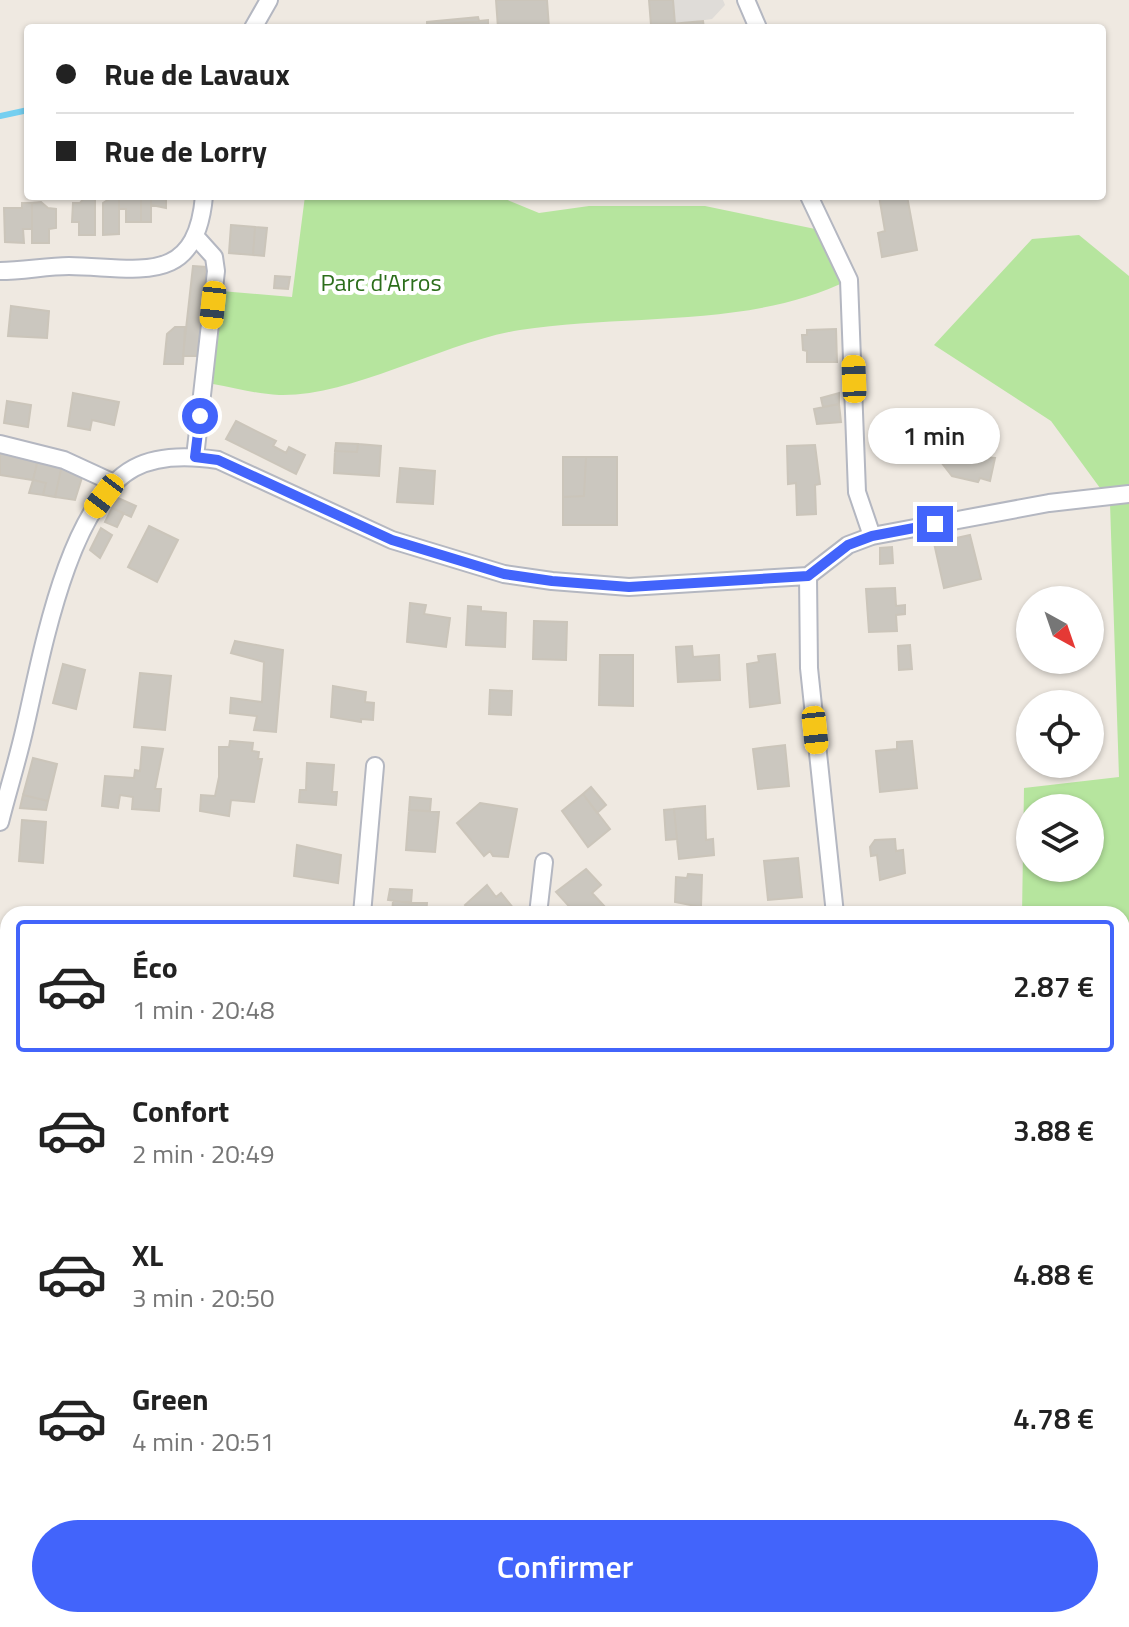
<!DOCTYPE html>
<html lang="fr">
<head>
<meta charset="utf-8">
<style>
	:root { --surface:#fff; --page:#f2f2f2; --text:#222; --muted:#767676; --line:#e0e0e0; --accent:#4264fb }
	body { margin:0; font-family:"Titillium Web",sans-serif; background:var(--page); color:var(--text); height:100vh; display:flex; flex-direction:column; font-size:30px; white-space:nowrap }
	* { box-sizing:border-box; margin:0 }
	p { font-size:26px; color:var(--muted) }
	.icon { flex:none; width:44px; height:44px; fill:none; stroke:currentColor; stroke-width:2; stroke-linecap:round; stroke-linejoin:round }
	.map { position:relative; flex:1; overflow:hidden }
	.side { position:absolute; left:0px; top:906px; width:1130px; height:722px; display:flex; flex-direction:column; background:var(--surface); border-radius:24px 24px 0 0; box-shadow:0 2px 6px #0004 }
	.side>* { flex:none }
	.top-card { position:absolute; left:24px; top:24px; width:1082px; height:176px; border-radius:8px; box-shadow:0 2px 6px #0004; display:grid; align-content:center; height:176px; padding:0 32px; background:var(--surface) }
	.needle { width:52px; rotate:140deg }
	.tools { position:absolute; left:1016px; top:586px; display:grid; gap:16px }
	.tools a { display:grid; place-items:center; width:88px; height:88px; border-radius:50%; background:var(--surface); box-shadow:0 2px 6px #0004; font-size:40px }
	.end { position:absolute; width:36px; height:36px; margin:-18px; border:10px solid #4264fb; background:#fff; box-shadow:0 0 0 4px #fff }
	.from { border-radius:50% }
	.bubble { position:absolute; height:56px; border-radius:28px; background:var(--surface); box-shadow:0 2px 6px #0004; font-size:26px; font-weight:600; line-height:56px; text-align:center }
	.car { position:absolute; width:24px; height:48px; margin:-24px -12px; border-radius:10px; box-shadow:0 0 6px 2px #0007; background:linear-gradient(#f5c518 24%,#345 0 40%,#f5c518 0 76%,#345 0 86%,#f5c518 0) }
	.top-card b { display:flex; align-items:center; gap:28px; height:76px; font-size:30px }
	.top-card b+b { border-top:2px solid var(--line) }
	.top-card i { width:20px; height:20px; background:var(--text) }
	ul { padding:14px 0 0; list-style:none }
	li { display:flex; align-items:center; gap:24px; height:132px; margin:0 16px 12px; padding:0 16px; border:4px solid transparent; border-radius:8px }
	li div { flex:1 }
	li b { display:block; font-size:30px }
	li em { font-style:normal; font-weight:600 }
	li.current { border-color:var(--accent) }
	li>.icon { width:72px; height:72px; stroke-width:1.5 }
	.primary-button { display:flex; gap:16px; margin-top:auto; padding:16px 32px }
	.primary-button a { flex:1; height:92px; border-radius:48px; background:var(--accent); color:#fff; font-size:32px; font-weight:600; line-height:92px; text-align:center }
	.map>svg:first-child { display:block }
</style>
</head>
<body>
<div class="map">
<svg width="1129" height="1627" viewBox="0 0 1129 1627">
	<rect width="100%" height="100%" fill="#efe9e1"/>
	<!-- green -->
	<path fill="#b6e59e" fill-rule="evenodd" d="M305,196H498L539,213L589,206H705L825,231L849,280C749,329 628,313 520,330C444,342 352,397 279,395C257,394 235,388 213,384L221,291L292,297Z
		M1079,235L1129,276V485L1100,488L1051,421L934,345L1032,239Z
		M1129,502V1627H846L847,1620H1122V914H1022L1024,788L1119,777L1110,503ZM1030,808H1090V868H1030Z"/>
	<!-- pitch -->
	<path fill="#c9ec9a" d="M0,1075H8V1271H0Z"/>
	<!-- plaza -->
	<path fill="#dfdcd8" d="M673,0H723L725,5L712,19L675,24Z"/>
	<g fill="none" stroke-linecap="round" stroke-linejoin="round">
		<!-- stream -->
		<path stroke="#75cff0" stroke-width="6" d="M0,116L28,110"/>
	</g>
	<!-- building -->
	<path fill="#cbc7bf" stroke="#cbc5ba" stroke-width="2" d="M496,0H547L549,28H498Z
		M649,0H673L675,24L651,25Z
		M478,17L479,21L427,26V22Z
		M488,20V28H427V26Z
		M703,21L704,28H649V26Z
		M86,196H95V235H79V222H72L73,203H80Z
		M114,196H119V234L103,235V203Z
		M119,196H141V222H126V209H119Z
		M141,196H151V222H141Z
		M151,196H166V208L151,205Z
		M879,196H907L917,250L882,257L878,233L885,231Z
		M41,202L48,208L56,209V228L49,229V243H32V203Z
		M22,203H32V229H23L24,243L5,242L4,208H22Z
		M231,225L255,227L253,255L229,253Z
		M255,227L267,228L264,256L253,255Z
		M193,266L206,267L198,356H183Z
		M275,276L290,277L288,289L274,288Z
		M11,306L49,311L47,338L8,336Z
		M175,327H185L183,364H164L167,334Z
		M836,329L837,362H807V351L803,350L802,335H807V330Z
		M73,393L119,402L114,425L92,420L90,430L68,426Z
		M839,393V404L823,407L821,398Z
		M7,401L31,405L28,427L4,423Z
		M839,404L841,422L817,424L814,409Z
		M236,421L276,441L273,446L286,453L289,447L305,455L296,474L226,439Z
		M336,443L358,444L357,452L335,451Z
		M358,444L381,446L379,476L334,473L335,451L357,452Z
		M959,444L966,456L995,458L990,481L980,478L978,482L952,476L938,458L950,445Z
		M815,445L820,484L815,485L816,514L797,515L796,483L788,484L787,446Z
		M0,451L38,459L33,480L0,475Z
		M563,457H586L584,496L563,497Z
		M586,457H617V525H563V497L584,496Z
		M38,459L62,465L55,497L43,495L46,483L33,480Z
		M62,465L84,471L75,500L55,497Z
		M400,468L435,471L433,504L397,502Z
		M33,480L46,483L43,495L29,493Z
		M118,498L136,506L131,517L112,508Z
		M112,508L124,513L117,527L105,522Z
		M149,526L178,540L157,582L128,567Z
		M101,528L112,535L100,558L90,550Z
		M970,535L981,579L944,588L934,543Z
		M892,547L893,563L880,564V548Z
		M895,588L896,606L905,605V614L896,615L897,631L869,632L866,589Z
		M410,603L426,605L424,614L450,618L446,647L407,642Z
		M468,606L481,607V611L506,613L505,647L466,645Z
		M534,621L567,622L566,660L533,659Z
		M235,641L283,650L276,732L254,730L257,716L230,713L231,698L262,702L264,662L231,653Z
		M910,645L912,669L899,670L898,646Z
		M692,646L693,657L719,655L720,680L678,682L676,647Z
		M775,654L780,703L750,707L747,664L759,662L758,656Z
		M600,655H633V706L599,705Z
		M63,664L85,670L76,709L53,703Z
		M140,673L171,676L165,730L134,727Z
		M333,686L366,692L365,702L374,703L373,720L361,719V722L331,717Z
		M490,690L512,691L511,715L489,714Z
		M230,741L253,743L252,751L259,752L258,759H262L254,802L231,800L229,816L200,811L201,795L215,796L219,777V747H229Z
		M912,741L917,788L880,792L876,751L897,749V742Z
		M785,745L789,786L758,789L753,749Z
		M142,747L163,749L155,789H161L159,811L132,809L133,797L120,795L118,808L102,806L105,776L134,778L135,770L140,771Z
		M33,758L57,764L48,801L23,795Z
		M307,763L334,765L332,792H337L336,805L299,802L300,790H306Z
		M591,787L606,805L597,813L583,794Z
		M583,794L610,829L588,847L562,811Z
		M23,795L48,801L46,810L20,808Z
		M410,797L431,799L430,811L409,810Z
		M480,803L517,809L508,857L493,856L490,851L484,856L457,823Z
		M705,806L706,840L713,839L714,855L679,859L674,809Z
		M674,809L677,839L666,840L664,810Z
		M409,810L439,812L435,852L406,850Z
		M22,820L46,822L43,863L19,861Z
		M895,839L896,851L903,850L905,873L880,880L877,855L871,856L870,847L875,840Z
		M297,845L341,855L338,883L294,876Z
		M798,858L802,897L768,900L764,861Z
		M586,869L601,885L592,893L605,907L597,914H576L556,892Z
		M688,874L702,875L701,907L675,902L676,877L687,878Z
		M487,885L496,897L501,893L518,914H473L465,905Z
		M390,889L412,890L411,903L388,900Z
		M393,901L427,903L426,914H392Z
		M61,1620H87L86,1627H60Z"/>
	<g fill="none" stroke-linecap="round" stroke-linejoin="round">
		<defs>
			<path id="street" d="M746,0L758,28
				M253,28L269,0
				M809,196L849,280L857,492L872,536
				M0,271C23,271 47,266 69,266C138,267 196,288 204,196
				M0,444L64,460L114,483
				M195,457L216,271L214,257L196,237
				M808,576L809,668L835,914
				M0,822C8,790 18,759 25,727C41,659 67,504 134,468C158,455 192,456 218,460L392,540L504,574L552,581L629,587L808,576L848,545L872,536L1049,503L1129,494
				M362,914L375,766
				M538,914L544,862
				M0,1028L8,1039
				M359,1620L387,1627
				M470,1620L475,1627
				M694,1620L699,1627
				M120,1627V1620
				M318,1627L351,1620
				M397,1627L407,1620"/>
		</defs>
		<!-- street casing -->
		<use href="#street" stroke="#b4b7c1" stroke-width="20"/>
		<!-- street -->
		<use href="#street" stroke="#fff" stroke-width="16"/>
	</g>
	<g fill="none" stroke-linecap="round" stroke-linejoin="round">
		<!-- route -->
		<path stroke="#4264fb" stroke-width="10" d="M200,416L195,457L218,460L392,540L504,574L552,581L629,587L808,576L848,545L872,536L935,524"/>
	</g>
	<g text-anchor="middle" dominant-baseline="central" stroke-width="8" stroke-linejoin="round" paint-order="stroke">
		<!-- park labels -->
		<g font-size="24" fill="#2c6e1b" stroke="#fff">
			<text x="381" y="282">Parc d'Arros</text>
		</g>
	</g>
</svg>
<div class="tools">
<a><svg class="needle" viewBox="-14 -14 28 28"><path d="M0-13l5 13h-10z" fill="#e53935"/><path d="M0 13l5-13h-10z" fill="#767676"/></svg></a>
<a><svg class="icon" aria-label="locate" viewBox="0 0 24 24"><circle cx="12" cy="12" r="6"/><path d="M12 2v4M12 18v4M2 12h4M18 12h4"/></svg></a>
<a><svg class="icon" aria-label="layers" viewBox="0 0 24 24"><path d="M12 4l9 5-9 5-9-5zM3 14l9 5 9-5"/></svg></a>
</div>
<i class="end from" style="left:200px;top:416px"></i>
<i class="end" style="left:935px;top:524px"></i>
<div class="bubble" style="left:868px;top:408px;width:132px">1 min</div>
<i class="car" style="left:213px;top:305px;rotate:186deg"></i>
<i class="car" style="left:854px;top:379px;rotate:358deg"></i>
<i class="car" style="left:104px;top:496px;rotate:217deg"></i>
<i class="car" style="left:815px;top:730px;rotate:174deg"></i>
<div class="top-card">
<b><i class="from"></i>Rue de Lavaux</b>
<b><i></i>Rue de Lorry</b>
</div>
<section class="side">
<ul>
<li class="current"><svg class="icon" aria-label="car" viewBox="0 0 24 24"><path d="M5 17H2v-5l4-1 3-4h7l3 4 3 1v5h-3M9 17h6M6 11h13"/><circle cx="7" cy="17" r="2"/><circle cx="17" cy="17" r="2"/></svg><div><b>Éco</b><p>1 min · 20:48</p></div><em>2.87 €</em></li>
<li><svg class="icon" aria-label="car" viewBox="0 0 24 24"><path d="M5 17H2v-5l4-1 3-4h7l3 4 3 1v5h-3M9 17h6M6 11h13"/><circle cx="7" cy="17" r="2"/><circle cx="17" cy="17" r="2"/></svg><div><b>Confort</b><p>2 min · 20:49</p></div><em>3.88 €</em></li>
<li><svg class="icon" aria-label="car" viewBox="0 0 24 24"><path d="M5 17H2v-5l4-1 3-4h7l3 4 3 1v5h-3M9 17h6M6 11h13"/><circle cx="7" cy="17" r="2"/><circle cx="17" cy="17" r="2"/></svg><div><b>XL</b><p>3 min · 20:50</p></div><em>4.88 €</em></li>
<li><svg class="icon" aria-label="car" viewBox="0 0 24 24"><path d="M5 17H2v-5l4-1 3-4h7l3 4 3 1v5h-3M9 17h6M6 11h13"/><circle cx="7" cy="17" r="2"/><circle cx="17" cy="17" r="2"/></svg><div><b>Green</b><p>4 min · 20:51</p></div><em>4.78 €</em></li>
</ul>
<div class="primary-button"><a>Confirmer</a></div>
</section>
</div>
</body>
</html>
